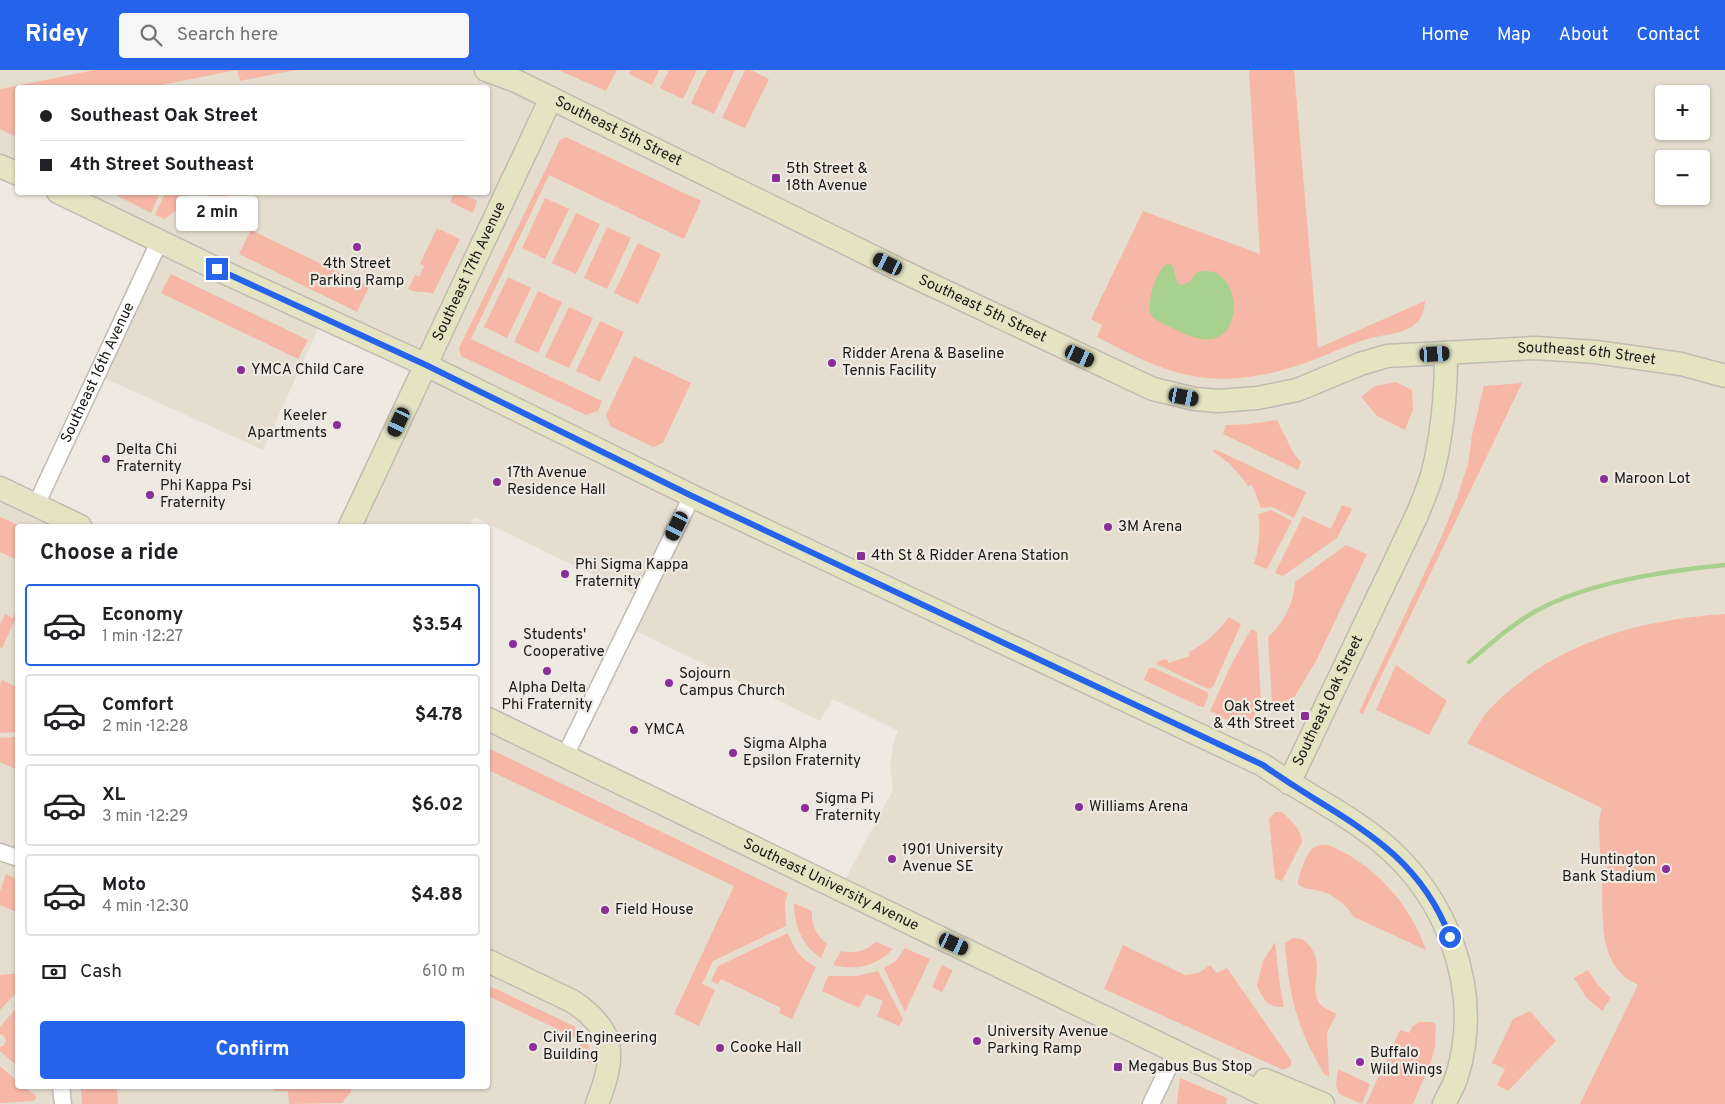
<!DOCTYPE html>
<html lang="en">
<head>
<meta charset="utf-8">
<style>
	:root { --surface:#fff; --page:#f6f6f6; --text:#202124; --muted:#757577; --line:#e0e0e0; --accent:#2563eb }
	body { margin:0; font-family:Overpass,sans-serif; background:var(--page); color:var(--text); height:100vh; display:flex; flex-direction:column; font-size:19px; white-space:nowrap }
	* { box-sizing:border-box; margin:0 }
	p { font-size:16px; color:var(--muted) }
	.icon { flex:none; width:28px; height:28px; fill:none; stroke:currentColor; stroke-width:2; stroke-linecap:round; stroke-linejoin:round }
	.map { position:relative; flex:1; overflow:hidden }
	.details { position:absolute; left:15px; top:454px; width:475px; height:565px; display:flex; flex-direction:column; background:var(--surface); border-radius:5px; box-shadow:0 1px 4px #0004 }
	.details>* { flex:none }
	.banner { position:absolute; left:15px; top:15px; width:475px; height:110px; border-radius:5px; box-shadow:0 1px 4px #0004; display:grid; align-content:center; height:110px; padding:0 25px; background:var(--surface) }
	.fabs { position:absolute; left:1655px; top:15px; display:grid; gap:10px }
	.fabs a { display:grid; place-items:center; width:55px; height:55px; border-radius:5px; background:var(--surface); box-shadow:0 1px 4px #0004; font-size:25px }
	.end { position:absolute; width:22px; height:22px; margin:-11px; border:6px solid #2563eb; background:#fff; box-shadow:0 0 0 2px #fff }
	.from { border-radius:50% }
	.bubble { position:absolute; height:35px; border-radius:5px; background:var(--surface); box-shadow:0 1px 4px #0004; font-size:16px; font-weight:700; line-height:35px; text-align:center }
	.car { position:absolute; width:15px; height:30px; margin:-15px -8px; border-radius:6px; box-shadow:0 0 4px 1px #0007; background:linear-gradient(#222 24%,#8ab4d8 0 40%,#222 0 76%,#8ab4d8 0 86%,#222 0) }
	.banner b { display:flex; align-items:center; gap:18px; height:48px; font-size:19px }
	.banner b+b { border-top:1px solid var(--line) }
	.banner i { width:12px; height:12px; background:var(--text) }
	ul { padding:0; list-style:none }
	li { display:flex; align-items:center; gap:15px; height:82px; margin:0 10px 8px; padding:0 15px; border:2px solid var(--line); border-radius:5px }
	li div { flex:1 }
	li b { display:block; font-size:19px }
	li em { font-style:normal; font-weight:700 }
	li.on { border-color:var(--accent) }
	li>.icon { width:45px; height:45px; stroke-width:1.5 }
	h2 { padding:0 25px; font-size:22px; line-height:60px }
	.pay { display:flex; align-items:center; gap:12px; height:55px; padding:0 25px; font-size:19px }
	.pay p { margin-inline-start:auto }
	.button { display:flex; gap:10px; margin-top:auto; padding:10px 25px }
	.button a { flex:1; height:58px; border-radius:5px; background:var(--accent); color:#fff; font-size:20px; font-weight:700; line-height:58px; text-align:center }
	header { display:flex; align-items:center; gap:30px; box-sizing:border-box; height:70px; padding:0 25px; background:var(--accent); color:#fff }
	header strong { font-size:24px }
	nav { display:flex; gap:28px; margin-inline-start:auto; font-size:18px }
	.search { width:350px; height:45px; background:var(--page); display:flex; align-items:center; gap:12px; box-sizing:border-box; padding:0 18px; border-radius:5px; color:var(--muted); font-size:19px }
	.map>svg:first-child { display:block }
</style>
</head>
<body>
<header>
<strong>Ridey</strong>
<div class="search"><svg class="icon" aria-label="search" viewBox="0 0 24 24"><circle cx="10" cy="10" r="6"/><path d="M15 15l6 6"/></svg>Search here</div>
<nav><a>Home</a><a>Map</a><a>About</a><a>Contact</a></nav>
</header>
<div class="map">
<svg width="1725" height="1034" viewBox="0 0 1725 1034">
	<rect width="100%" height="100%" fill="#eeeae2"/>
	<!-- built -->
	<path fill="#e5decf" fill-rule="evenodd" d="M0,0H94L0,19Z
		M171,0H238L240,11L296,0H1725V1034H0V418L80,456H18V1016H488V649L840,819L893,720L890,693L894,671L898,661L833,629L820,651L628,557L641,528L474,447L469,456H350L426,295L323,248L263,380L97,305L160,172L55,123L488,122V18L88,17ZM1664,24H1701V61H1664ZM1664,89H1701V126H1664Z
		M17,45V105L0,97V49Z"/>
	<!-- green -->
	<path fill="#f6b7a6" d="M94,0H296L240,11L237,0L151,17L18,18L17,68L0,59V19Z
		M558,0H617L606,21Z
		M631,0H659L652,15L629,4Z
		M669,0H697L683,29L660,18Z
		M707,0H735L714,44L691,33Z
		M745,0H751L769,9L745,58L722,48Z
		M1249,0H1294L1318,278L1425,231C1424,239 1423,247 1417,252C1406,264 1386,264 1371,268C1345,275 1322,288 1296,296C1269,305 1235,311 1206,308C1166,304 1132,285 1097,267L1102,255L1091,249L1143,141L1260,184Z
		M566,67L701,131L684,169L549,105L471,269L602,331L598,341L586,345L461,286L459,278L560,70Z
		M112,123L160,122V123L151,143Z
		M165,123H189L184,134L165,149L155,145Z
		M209,123H229L223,134L214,130L202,155L196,161L182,156L199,141Z
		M454,123H460L477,131L473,143L450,132Z
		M545,128L569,139L545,189L522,178Z
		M576,143L600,154L576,204L552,193Z
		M607,157L631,168L607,219L584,208Z
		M437,158L460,169L433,224C424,220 417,224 408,219L415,205L419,207L424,196L420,194Z
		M251,160L369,217L357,242L239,184Z
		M638,173L661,184L638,234L614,223Z
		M171,204L308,270L298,289L161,223Z
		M508,207L531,218L507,268L484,257Z
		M538,221L562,232L538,283L514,272Z
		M569,237L593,248L569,298L545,287Z
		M600,251L624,262L600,312L576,301Z
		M634,286L691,313L663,373L653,377L610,356L606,345Z
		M1396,312L1412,320L1413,339L1405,360L1377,346L1361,327L1375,316Z
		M1522,313L1363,644L1359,642L1441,468L1457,428L1468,394L1472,365L1484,316Z
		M1277,350L1294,384L1301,392L1298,400L1223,364L1226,355L1250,354Z
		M1214,379L1306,422L1294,448L1272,437L1261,438L1252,415L1248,416C1238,402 1229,391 1213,382Z
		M1342,435L1352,439L1337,468L1283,506L1275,503L1303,446L1331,459Z
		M1271,440L1292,451L1267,499L1254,494C1259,477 1261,462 1258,444Z
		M0,447L20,456H18L17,490L0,482Z
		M1346,475L1367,484L1316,591L1286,641L1272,633L1268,567C1284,553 1294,533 1295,512Z
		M17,538V546L2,578L0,577V554L5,544L13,548Z
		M1725,544V1034H1580L1638,915C1633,912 1626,909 1622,904C1599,883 1603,842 1602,813L1608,812L1606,784H1600L1599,750L1602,738L1467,673C1474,663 1480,650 1488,641C1550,574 1636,550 1725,544Z
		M1229,547L1241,554L1213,617L1208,619L1156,594L1158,591L1167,589L1168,593L1190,586L1189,582C1206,573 1217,563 1229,547Z
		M1251,559L1257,562L1261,632L1247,660L1210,641L1231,595Z
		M1396,595L1447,631L1429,665L1376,640Z
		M1149,598H1154L1207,622L1208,626L1204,637H1201L1144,610Z
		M2,610L17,617V662L0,663V615Z
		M17,667H18L17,700L0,692V668Z
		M488,678L788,823L785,831L786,856L713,891L702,914L715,920L699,956L674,944L734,816L488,700Z
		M1275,742H1282C1291,751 1301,758 1302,772L1282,811L1275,809L1269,749Z
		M1328,775C1373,793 1410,833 1426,880L1354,847C1345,833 1332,823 1316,820C1309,818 1304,820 1298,814C1298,807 1306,784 1312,779C1315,775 1323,775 1328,775Z
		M6,804L17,809V842L0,835V821Z
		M794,833L812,841C811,855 817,866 827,874L821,888C802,875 794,856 794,833Z
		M788,863C793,878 801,889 816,897L792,949L779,943L781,938L721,909L718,914L711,911L718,896Z
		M1293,868L1302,869C1331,890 1306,917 1320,934C1325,939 1331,941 1337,944L1327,962L1329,1006L1325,1005C1297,959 1289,926 1285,873Z
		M876,872L893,879C877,896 856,901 833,895L841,881C855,884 866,881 876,872Z
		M1275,872L1280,917L1284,937C1266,938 1264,929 1257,916L1263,891Z
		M1123,875L1185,905L1199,903L1210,895L1216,903L1227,898L1291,990V996L1283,1000L1104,919Z
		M905,878L930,889L905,942L884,898L896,891Z
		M942,895L952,900V902L942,922L932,917Z
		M1588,900L1598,915L1611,928L1602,941L1586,927L1574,908Z
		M878,901L903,949L899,956L877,946L883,931L866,924L859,938L822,921L828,906H857Z
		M17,903V922L0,940V905Z
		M488,917L494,918L574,956L588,974L591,993L575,985L582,971L488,926Z
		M17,937V996L0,981V977L4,975L6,971L4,966L0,964V957Z
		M1530,941L1556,971L1508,1021L1497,1015L1505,999L1492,993L1513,949Z
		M1419,952H1432L1436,954L1435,976L1431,992L1413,1034H1366L1400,960L1409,963L1412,957Z
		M0,996L17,1011L18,1016H24L37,1027L34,1031L0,1033Z
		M1338,999L1370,1014L1362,1034L1339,1024L1336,1015Z
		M1180,1008L1227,1028L1226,1034H1177Z
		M81,1016H117L118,1034H82Z
		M274,1016H351V1022L342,1033L289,1034L288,1021H274Z"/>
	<!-- water -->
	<path fill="#a7d18c" d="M1171,194C1176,201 1174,208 1179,215C1189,214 1191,211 1196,203C1245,185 1252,297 1183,263C1171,257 1158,253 1150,244C1148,227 1154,208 1165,195Z"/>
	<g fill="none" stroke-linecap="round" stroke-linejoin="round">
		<!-- stream -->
		<path stroke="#a7d18c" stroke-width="4.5" d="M1469,592C1490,574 1511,555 1536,541C1588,512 1666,501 1725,495"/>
		<defs>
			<g id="street">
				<path id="s1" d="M36,435L160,170"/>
				<path d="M565,686L692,426"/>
				<path d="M0,782L18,788"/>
				<path d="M61,1016L63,1034"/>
				<path d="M1151,1034L1176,982"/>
			</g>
			<g id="secondary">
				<path id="s2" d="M486,0L516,11L902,201L1153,319L1195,329L1218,331L1257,328L1297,320L1360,294L1387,286L1535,278L1596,282L1681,294L1725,306"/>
				<path d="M0,96L18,104"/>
				<path d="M58,122L217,199L426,295L692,426L1263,695C1301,722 1345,742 1381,772C1448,827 1483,921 1457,1006C1454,1016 1448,1025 1444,1034"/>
				<path d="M0,418L80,456"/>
				<path id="s3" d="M350,456L551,28"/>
				<path id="s4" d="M488,649L1284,1034"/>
				<path id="s5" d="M1289,713L1417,445C1422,432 1428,419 1432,405C1442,367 1446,322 1446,283"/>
				<path d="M488,891L572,931C618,961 615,987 597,1034"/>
				<path d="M1265,1010L1323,1034"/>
			</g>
		</defs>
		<!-- street casing -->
		<use href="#street" stroke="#bfbbb3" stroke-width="19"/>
		<!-- secondary casing -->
		<use href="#secondary" stroke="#bfbbb3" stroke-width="25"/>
		<!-- street -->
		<use href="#street" stroke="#fff" stroke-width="16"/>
		<!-- secondary -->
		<use href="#secondary" stroke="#e4e4c3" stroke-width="22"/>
	</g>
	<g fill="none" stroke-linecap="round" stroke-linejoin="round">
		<!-- route -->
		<path stroke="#2563eb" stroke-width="6" d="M217,199L426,295L692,426L1263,695C1338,749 1414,773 1450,867"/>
	</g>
	<!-- markers -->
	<g fill="#8a2e99" stroke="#eeeae2" stroke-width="2">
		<rect x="771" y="103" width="10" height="10" rx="2.5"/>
		<circle cx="357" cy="177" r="5"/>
		<circle cx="832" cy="293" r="5"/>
		<circle cx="241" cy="300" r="5"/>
		<circle cx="337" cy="355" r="5"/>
		<circle cx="106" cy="389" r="5"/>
		<circle cx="1604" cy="409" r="5"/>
		<circle cx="497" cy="412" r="5"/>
		<circle cx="150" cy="425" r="5"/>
		<circle cx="1108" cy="457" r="5"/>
		<rect x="856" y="481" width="10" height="10" rx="2.5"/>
		<circle cx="565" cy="504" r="5"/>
		<circle cx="513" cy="574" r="5"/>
		<circle cx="547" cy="601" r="5"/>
		<circle cx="669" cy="613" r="5"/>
		<rect x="1300" y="641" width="10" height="10" rx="2.5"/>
		<circle cx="634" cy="660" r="5"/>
		<circle cx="733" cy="683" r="5"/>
		<circle cx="1079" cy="737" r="5"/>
		<circle cx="805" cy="738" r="5"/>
		<circle cx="892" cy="789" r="5"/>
		<circle cx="1666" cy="799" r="5"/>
		<circle cx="605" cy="840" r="5"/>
		<circle cx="977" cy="971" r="5"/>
		<circle cx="533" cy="977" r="5"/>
		<circle cx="720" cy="978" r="5"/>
		<circle cx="1360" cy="992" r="5"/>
		<rect x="1113" y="992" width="10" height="10" rx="2.5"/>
	</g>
	<g text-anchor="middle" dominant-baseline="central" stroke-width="4.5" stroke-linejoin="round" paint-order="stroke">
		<!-- street labels -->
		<g font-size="15" fill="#1a1916" stroke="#eeeae2">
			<text stroke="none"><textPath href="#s2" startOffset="146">Southeast 5th Street</textPath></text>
			<text stroke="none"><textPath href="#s3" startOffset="281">Southeast 17th Avenue</textPath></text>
			<text stroke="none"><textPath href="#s2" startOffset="551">Southeast 5th Street</textPath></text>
			<text stroke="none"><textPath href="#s2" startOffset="1182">Southeast 6th Street</textPath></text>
			<text stroke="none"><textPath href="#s1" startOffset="146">Southeast 16th Avenue</textPath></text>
			<text stroke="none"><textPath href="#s5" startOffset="91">Southeast Oak Street</textPath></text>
			<text stroke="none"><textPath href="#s4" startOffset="381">Southeast University Avenue</textPath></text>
		</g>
		<!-- poi labels -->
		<g font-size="15" fill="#1a1916" stroke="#eeeae2" text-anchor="start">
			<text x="786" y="99">5th Street &amp;<tspan x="786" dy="17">18th Avenue</tspan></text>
			<text x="357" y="194" text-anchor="middle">4th Street<tspan x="357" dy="17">Parking Ramp</tspan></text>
			<text x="842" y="284">Ridder Arena &amp; Baseline<tspan x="842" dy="17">Tennis Facility</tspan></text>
			<text x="251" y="300">YMCA Child Care</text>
			<text x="327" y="346" text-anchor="end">Keeler<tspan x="327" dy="17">Apartments</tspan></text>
			<text x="116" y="380">Delta Chi<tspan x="116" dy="17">Fraternity</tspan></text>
			<text x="507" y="403">17th Avenue<tspan x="507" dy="17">Residence Hall</tspan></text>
			<text x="1614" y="409">Maroon Lot</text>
			<text x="160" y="416">Phi Kappa Psi<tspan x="160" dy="17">Fraternity</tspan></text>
			<text x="1118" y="457">3M Arena</text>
			<text x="871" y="486">4th St &amp; Ridder Arena Station</text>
			<text x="575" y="495">Phi Sigma Kappa<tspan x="575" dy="17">Fraternity</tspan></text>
			<text x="523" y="565">Students'<tspan x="523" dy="17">Cooperative</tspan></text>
			<text x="679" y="604">Sojourn<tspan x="679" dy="17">Campus Church</tspan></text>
			<text x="547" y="618" text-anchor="middle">Alpha Delta<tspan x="547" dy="17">Phi Fraternity</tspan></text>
			<text x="1295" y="637" text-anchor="end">Oak Street<tspan x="1295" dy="17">&amp; 4th Street</tspan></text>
			<text x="644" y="660">YMCA</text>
			<text x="743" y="674">Sigma Alpha<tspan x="743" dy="17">Epsilon Fraternity</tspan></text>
			<text x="815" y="729">Sigma Pi<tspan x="815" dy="17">Fraternity</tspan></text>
			<text x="1089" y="737">Williams Arena</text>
			<text x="902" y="780">1901 University<tspan x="902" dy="17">Avenue SE</tspan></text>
			<text x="1656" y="790" text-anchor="end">Huntington<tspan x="1656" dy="17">Bank Stadium</tspan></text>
			<text x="615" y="840">Field House</text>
			<text x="987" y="962">University Avenue<tspan x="987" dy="17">Parking Ramp</tspan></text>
			<text x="543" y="968">Civil Engineering<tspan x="543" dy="17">Building</tspan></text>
			<text x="730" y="978">Cooke Hall</text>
			<text x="1370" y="983">Buffalo<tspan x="1370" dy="17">Wild Wings</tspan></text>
			<text x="1128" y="997">Megabus Bus Stop</text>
		</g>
	</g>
</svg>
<div class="fabs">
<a>+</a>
<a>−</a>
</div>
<i class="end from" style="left:1450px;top:867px"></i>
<i class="end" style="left:217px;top:199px"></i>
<div class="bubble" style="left:176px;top:126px;width:82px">2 min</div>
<i class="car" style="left:888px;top:194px;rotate:296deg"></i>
<i class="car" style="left:1435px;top:284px;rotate:87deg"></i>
<i class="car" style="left:1080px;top:286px;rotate:115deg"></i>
<i class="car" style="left:1184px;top:327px;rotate:101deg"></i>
<i class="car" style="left:399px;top:352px;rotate:205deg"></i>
<i class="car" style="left:677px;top:456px;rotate:206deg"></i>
<i class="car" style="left:954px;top:874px;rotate:115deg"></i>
<div class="banner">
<b><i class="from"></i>Southeast Oak Street</b>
<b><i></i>4th Street Southeast</b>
</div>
<section class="details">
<h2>Choose a ride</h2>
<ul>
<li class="on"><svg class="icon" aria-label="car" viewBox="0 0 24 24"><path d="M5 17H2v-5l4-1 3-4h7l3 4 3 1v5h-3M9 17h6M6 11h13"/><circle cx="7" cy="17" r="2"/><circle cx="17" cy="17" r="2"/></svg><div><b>Economy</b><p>1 min · 12:27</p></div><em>$3.54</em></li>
<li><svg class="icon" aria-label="car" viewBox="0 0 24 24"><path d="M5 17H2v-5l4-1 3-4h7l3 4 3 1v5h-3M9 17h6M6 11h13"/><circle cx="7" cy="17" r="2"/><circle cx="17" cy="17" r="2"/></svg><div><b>Comfort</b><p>2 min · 12:28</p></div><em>$4.78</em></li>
<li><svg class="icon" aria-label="car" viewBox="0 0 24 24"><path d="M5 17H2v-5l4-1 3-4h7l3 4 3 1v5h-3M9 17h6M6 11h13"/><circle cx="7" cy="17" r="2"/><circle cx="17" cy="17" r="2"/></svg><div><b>XL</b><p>3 min · 12:29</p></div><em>$6.02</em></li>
<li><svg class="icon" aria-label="car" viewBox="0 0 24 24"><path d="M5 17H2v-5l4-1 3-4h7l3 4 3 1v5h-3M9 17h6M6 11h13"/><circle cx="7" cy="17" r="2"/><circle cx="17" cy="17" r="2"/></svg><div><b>Moto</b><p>4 min · 12:30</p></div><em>$4.88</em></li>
</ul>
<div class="pay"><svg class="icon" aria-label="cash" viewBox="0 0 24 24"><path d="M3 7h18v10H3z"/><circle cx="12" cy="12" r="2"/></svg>Cash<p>610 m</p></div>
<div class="button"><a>Confirm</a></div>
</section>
</div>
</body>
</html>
